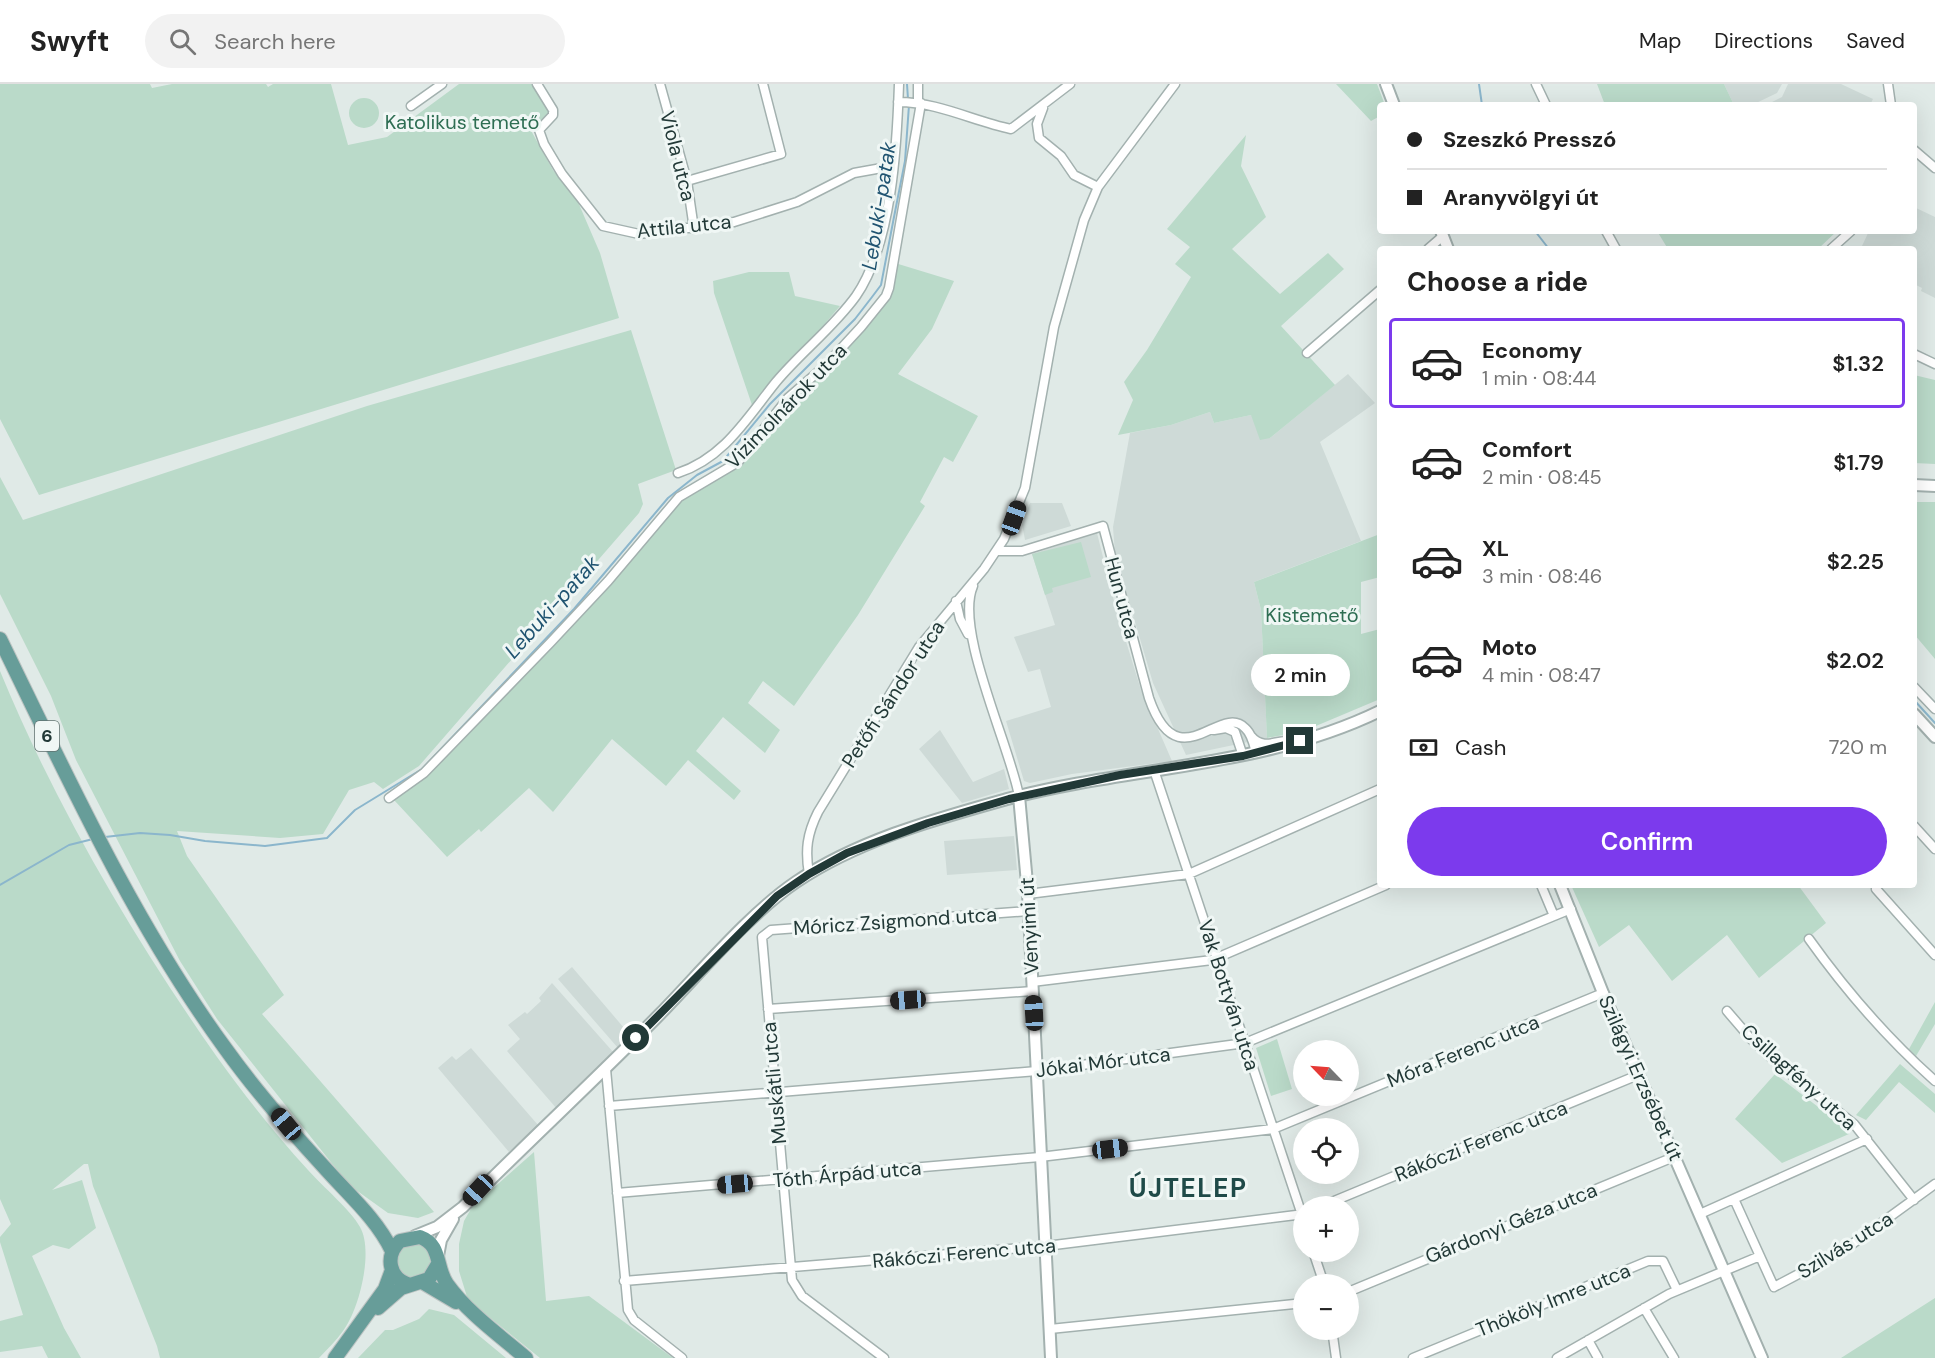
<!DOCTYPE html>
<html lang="en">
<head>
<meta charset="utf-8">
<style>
	:root { --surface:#fff; --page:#f2f2f2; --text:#222; --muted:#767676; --line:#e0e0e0; --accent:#7c3aed }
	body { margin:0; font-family:"DM Sans",sans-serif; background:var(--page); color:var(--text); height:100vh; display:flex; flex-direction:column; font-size:22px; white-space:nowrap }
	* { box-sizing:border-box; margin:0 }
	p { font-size:20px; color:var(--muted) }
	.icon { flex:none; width:33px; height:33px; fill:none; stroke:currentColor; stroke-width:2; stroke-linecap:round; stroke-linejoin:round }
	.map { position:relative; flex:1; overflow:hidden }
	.sheet { position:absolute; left:1377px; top:162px; width:540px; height:642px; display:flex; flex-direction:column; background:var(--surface); border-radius:6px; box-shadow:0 6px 24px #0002 }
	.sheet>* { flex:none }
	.hud { position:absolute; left:1377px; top:18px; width:540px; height:132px; border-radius:6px; box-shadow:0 6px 24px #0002; display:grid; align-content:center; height:132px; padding:0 30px; background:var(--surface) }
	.needle { width:39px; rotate:295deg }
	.tools { position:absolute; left:1293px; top:956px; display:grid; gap:12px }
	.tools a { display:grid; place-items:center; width:66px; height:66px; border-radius:50%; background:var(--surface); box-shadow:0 6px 24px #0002; font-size:30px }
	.end { position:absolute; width:27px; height:27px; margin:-14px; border:8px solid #223937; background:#fff; box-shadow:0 0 0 3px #fff }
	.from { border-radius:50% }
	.bubble { position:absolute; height:42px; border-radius:21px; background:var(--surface); box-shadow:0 6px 24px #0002; font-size:20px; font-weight:600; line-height:42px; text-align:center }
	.car { position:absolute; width:18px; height:36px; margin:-18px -9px; border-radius:8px; box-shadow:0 0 4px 2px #0007; background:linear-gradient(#222 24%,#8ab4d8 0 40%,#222 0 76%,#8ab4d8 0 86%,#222 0) }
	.hud b { display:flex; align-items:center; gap:21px; height:57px; font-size:22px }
	.hud b+b { border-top:2px solid var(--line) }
	.hud i { width:15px; height:15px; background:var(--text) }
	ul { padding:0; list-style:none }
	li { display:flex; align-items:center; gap:18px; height:90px; margin:0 12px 9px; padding:0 18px; border:3px solid transparent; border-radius:6px }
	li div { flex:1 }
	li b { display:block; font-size:22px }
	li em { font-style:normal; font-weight:600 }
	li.on { border-color:var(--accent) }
	li>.icon { width:54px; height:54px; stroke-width:1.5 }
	h2 { padding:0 30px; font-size:27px; line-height:72px }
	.pay { display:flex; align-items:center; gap:15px; height:66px; padding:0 30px; font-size:22px }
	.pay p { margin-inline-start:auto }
	.button { display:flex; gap:12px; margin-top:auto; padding:12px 30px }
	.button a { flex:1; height:69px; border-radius:36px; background:var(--accent); color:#fff; font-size:24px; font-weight:600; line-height:69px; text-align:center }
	header { display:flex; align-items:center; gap:36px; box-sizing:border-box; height:84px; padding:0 30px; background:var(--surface); border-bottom:2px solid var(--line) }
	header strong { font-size:28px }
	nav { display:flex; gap:33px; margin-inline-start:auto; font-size:21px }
	.search { width:420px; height:54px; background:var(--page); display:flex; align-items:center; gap:15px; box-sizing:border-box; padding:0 21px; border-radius:33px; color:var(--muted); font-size:22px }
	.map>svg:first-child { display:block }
</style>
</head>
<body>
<header>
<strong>Swyft</strong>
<div class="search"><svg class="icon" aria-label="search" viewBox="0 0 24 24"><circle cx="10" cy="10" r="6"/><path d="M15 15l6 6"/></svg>Search here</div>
<nav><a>Map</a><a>Directions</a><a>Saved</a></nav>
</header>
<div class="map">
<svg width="1935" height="1274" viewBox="0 0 1935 1274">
	<rect width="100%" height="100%" fill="#e0eae7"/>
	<!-- built -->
	<path fill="#cedad7" d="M1724,0H1782L1777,9L1752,21H1734Z
		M1788,0H1841L1873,15L1870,21H1766L1782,13Z
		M1914,123L1935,133V214L1921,207L1922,204L1914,200V165H1863L1862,162L1869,147H1914Z
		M1348,290L1375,319L1320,358L1361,457L1254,498L1261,526L1267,654L1186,671L1153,599L1115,470L1113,443L1130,349L1171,341L1210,328L1214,339L1251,331L1270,354Z
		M1030,419H1062L1071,442L1025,456L1022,440Z
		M1097,449L1116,525L1141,606L1172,677L1072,690L1030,699L1024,697L1006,637L1051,623L1040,585L1028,588L1014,553L1055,541L1032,470Z
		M940,646L973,698L1004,685L1009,705L962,719L919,665Z
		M1014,752L1017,786L947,791L944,757Z
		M572,883L630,951L618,964L558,895Z
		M552,899L614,969L557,1025L507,967L520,955L508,941L525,928L527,930L541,917L539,914Z
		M471,964L538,1041L509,1068L438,984L452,972L456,976Z"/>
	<!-- green -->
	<path fill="#badac9" d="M0,0H150L152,4L172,0H266L268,3L273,0H331L348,61L387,53L459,0H534L550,27L548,32L529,43L553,86L578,118L600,169L619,234L39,411L0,335Z
		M1336,0H1377L1385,21H1380V32L1371,37Z
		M1597,0H1724L1734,21H1605Z
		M349 29a15 15 0 1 1 30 0a15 15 0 1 1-30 0Z
		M1246,51L1241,82L1266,133L1232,165L1280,210L1328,169L1344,185L1281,242L1335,301L1270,354L1260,356L1251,331L1214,339L1210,328L1171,341L1118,351L1133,316L1124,298L1147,266L1191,193L1175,180L1190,163L1167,145Z
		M1657,147H1837L1818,165H1668Z
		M895,179L954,197L932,245L898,290L978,332L953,378L944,373L920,418L925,422L858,531L794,622L763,597L748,619L780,646L765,669L723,633L696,667L741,707L734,716L688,676L666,702L612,655L553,728L529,704L481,748L479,745L447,773L394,716L426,691L677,416L730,387L791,313L891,210Z
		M749,188H789L795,212L840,222L753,324L714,209L713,197Z
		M631,246L676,386L638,400L643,420L639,429L419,682L383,705L374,698L349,706L323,750L280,754L177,747L187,772L284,911L262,930L434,1128L418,1134L388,1129L349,1101L217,935L180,877L76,676L51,612L0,510V393L23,436L367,322Z
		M1914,291L1935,296V380L1914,379Z
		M1914,418H1935V575L1914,550Z
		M1380,450V493L1361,498V550L1380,545V615L1304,647L1267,654L1261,526L1254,498Z
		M1081,458L1091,493L1052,504L1053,508L1045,511L1032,470Z
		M0,587C55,721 134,855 217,973C245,1012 276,1051 308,1086C322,1102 351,1126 360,1143C374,1167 359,1226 343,1247C336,1257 327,1265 319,1274H160L157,1262L93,1102L88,1080H84L52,1106L82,1096L96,1144L69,1165L53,1161L32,1172L64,1244L81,1274H48L42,1262L0,1268V1237L23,1231L0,1158V1153L11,1140L0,1115Z
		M1571,801H1798L1826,839L1759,894L1727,851L1672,897L1629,841L1599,863Z
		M1935,918V940L1916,972L1909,965Z
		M1277,955L1292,1005L1271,1012L1256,964Z
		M1900,980L1935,1010V1029L1899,998L1866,1036L1856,1031Z
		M1775,990L1847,1045L1849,1050L1782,1079L1735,1035Z
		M534,1068L546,1217L589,1212L673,1274H540L468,1216L459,1187V1160L464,1137L472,1123Z
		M396 1177a18 18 0 1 1 36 0a18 18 0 1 1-36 0Z
		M1935,1214V1274H1841Z
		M429,1225L454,1231L506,1274H358L385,1246H393L419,1235Z"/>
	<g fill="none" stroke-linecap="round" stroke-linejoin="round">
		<!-- stream -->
		<path stroke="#8bb6cc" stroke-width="2" d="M907,0L908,15
			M1479,0L1482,21
			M1535,147L1549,165
			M1914,616L1935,639
			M105,753L140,749L170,751L205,757L265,762L327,754L355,726L422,685L574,525L668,414L697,391L723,377L770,320L855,235L872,213L881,201L894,133L905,77L909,21
			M0,801L69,761L93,755"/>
		<defs>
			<path id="minor" d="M537,0L553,26V31L539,46L544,60L562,90L603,142L639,150L734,138L797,118L854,89L893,82
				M660,0L687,97L694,145
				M1536,0L1546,21
				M1888,0L1891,21
				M898,18C938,18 973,37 1011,45L1070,0
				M918,18V0
				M411,22L442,0
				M1043,24L1037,40L1039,54L1061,72L1074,91L1098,103
				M1914,66L1935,84
				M687,97L781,70L763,0
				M1606,147L1616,165
				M1428,165L1443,152
				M1831,165L1851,147
				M1307,269L1380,206
				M1914,270L1935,280
				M678,389C724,374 747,334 776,298C801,268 833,244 856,212C892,160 897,61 899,0
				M997,467H1022L1103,442L1149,614C1178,698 1220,618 1245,644C1252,650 1254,661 1256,669
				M973,502C954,546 1010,662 1019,712
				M956,517L960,535L968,550
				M1914,603L1935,625
				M1214,646L1226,644L1235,648L1243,672
				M1251,652C1265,669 1282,652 1300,657
				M1154,686L1304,1137
				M389,714L424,689L550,559L608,497L679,413L738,378L788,314L825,282L861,243L886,212L889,204L921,19
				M1914,742L1935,765
				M809,790C805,766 807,750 818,728L919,563L984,485L1004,455L1025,404L1054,243L1084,136L1098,103L1175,0
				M1541,801L1554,832
				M1876,805L1935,871
				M1028,810L1189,790L1380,705
				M1809,855C1846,907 1887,954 1935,997
				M1032,898L1212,876L1386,801
				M768,925L1033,907
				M1727,927L1751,955L1779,981L1854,1040L1914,1116
				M606,985L628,1226L634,1236L682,1274
				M609,1022L1037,987L1245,959L1571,825
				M617,1109L1040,1073L1273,1045L1603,909
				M1734,1115L1774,1203L1844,1166L1935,1100
				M1322,1122L1638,991
				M1700,1130L1867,1055
				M1313,1167L1324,1200
				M624,1197L1046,1162L1304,1130
				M1348,1208L1676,1072
				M1644,1224L1674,1274
				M1050,1245L1304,1219
				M1332,1245L1336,1274
				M1588,1256L1598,1274
				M884,1274L802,1212L792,1196L762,853L771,846L1029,827
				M1413,1274L1648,1177H1663L1677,1206
				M1557,1274L1669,1210L1760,1172"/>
			<path id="tertiary" d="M1386,0L1394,21
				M1441,147L1448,165
				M1914,401L1935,402
				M1914,630L1935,653
				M1019,712L1028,810L1051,1274
				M1560,801L1603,909L1762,1274
				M415,1152L437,1143L463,1123C528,1058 596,995 660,930C700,889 750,829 796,798C858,756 936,735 1007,715C1131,682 1263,684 1380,627
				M438,1172L441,1156L453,1135"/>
			<path id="primary" d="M0,555C68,694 133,838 225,964C255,1006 289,1045 324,1083C347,1109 377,1135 392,1167
				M424,1199L456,1218
				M410,1201C389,1195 384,1172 400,1157L420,1153C442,1161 435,1183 447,1200C468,1229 499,1251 526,1274
				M378,1224L401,1204L429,1195L438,1180
				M335,1274L385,1205L392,1186"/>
		</defs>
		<!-- minor casing -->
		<use href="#minor" stroke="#a3b1af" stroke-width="11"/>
		<!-- tertiary casing -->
		<use href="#tertiary" stroke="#a3b1af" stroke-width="14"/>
		<!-- primary casing -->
		<use href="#primary" stroke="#bdc4c3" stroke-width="16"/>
		<!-- minor -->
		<use href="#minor" stroke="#fff" stroke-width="8"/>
		<!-- tertiary -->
		<use href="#tertiary" stroke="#fff" stroke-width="10"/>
		<!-- primary -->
		<use href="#primary" stroke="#679d99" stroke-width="14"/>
	</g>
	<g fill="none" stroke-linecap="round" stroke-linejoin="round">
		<!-- route -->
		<path stroke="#223937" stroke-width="8" d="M636,954L777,812L809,790L847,769L928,739L1009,715L1120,691L1243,672L1300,657"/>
	</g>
	<g text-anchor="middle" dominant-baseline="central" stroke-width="6" stroke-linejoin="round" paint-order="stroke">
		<!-- shield labels -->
		<rect fill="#f0f7f5" stroke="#607270" stroke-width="1.5" x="35" y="637" width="24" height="30" rx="4.5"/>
		<g font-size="18" font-weight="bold" fill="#223937">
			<text x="47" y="652">6</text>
		</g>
		<!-- park labels -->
		<g font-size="20" fill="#2e6e53" stroke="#f0f7f5">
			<text x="462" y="38">Katolikus temető</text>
			<text x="1312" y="531">Kistemető</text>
		</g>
		<!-- street labels -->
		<g font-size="20" fill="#223937" stroke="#f0f7f5">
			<text transform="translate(678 72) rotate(76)">Viola utca</text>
			<text transform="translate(684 142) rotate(-6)">Attila utca</text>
			<text transform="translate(786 322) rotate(-46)">Vizimolnárok utca</text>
			<text transform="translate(1122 514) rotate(75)">Hun utca</text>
			<text transform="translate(893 610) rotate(-57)">Petőfi Sándor utca</text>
			<text transform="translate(895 837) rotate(-4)">Móricz Zsigmond utca</text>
			<text transform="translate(1029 842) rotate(-93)">Venyimi út</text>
			<text transform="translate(1229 911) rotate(72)">Vak Bottyán utca</text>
			<text transform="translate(1463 967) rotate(-22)">Móra Ferenc utca</text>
			<text transform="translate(1103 978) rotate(-7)">Jókai Mór utca</text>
			<text transform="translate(1799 993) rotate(42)">Csillagfény utca</text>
			<text transform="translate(1641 994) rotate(66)">Szilágyi Erzsébet út</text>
			<text transform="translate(774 999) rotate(-95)">Muskátli utca</text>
			<text transform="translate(1481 1057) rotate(-22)">Rákóczi Ferenc utca</text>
			<text transform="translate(847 1090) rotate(-5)">Tóth Árpád utca</text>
			<text transform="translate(1511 1139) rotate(-22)">Gárdonyi Géza utca</text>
			<text transform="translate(1845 1161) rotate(-32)">Szilvás utca</text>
			<text transform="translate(964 1169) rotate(-5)">Rákóczi Ferenc utca</text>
			<text transform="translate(1553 1216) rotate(-22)">Thököly Imre utca</text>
		</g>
		<!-- water labels -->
		<g font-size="21" font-style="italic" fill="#205471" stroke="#f0f7f5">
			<text transform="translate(879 122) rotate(-81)">Lebuki-patak</text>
			<text transform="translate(552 523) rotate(-48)">Lebuki-patak</text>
		</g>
		<!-- district labels -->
		<g font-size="26" font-weight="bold" letter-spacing="1.5" fill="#1f4a48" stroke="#f0f7f5">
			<text x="1188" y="1104">ÚJTELEP</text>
		</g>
	</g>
</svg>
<div class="tools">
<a><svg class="needle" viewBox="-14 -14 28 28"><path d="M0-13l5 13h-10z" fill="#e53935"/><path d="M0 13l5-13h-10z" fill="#767676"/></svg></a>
<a><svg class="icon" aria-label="locate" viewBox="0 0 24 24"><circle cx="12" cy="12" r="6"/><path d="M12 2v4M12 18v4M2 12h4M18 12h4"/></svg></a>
<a>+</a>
<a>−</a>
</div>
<i class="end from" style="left:636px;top:954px"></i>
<i class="end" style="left:1300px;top:657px"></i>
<div class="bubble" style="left:1251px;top:570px;width:99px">2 min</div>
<i class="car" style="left:1014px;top:434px;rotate:20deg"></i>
<i class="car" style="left:908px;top:916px;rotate:266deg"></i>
<i class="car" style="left:1034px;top:929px;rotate:357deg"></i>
<i class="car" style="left:286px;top:1040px;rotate:320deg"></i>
<i class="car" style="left:1110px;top:1065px;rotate:83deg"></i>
<i class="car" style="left:735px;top:1100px;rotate:265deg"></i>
<i class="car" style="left:478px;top:1106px;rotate:223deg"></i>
<div class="hud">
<b><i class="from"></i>Szeszkó Presszó</b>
<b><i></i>Aranyvölgyi út</b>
</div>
<section class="sheet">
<h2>Choose a ride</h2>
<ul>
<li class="on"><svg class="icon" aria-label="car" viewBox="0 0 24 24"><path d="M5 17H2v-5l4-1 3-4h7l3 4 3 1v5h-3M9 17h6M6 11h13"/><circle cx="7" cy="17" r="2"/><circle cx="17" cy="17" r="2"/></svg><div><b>Economy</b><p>1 min · 08:44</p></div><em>$1.32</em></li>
<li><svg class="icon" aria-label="car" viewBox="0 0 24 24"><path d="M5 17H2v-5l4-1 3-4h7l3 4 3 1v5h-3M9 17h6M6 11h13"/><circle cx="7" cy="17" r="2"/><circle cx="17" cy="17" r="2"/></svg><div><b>Comfort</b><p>2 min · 08:45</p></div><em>$1.79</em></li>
<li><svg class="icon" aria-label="car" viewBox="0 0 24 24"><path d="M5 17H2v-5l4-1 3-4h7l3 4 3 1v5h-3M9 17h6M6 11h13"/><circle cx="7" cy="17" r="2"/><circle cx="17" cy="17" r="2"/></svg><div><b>XL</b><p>3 min · 08:46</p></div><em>$2.25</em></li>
<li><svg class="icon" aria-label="car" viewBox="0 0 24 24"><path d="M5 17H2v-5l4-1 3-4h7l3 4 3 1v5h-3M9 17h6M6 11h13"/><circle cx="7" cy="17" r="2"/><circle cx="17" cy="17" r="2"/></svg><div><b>Moto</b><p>4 min · 08:47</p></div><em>$2.02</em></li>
</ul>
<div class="pay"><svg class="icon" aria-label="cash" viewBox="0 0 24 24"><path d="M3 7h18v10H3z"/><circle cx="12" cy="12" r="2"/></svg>Cash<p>720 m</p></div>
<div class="button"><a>Confirm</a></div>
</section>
</div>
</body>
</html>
